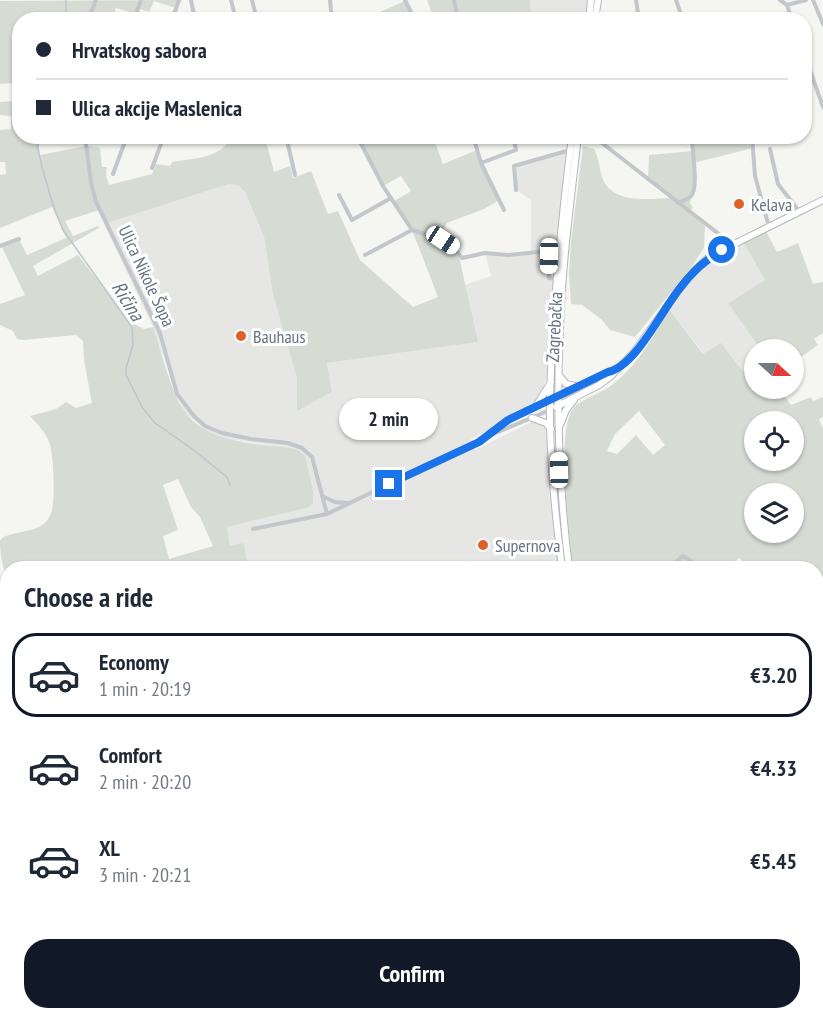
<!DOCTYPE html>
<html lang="en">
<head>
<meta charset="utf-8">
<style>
	:root { --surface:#fff; --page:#f2f2f3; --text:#1f2937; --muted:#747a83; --line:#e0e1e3; --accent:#111827 }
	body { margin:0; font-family:"PT Sans Narrow",sans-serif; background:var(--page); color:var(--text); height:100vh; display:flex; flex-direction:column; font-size:22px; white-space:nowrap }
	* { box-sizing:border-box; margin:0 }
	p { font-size:20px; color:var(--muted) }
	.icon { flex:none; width:33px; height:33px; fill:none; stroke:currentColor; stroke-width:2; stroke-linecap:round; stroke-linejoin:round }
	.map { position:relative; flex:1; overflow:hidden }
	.panel { position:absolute; left:0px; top:561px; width:824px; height:459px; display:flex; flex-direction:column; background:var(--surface); border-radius:24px 24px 0 0; box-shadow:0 2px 4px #0004 }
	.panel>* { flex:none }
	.hud { position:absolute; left:12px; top:12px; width:800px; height:132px; border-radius:24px; box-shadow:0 2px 4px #0004; display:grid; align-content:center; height:132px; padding:0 24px; background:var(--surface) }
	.needle { width:39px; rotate:111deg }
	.buttons { position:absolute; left:744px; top:339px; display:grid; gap:12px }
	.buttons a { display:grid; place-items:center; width:60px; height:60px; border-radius:50%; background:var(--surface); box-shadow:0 2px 4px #0004; font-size:30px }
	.end { position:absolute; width:27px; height:27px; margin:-14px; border:8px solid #1a73e8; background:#fff; box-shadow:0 0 0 3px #fff }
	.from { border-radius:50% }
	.bubble { position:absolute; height:42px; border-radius:21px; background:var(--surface); box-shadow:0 2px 4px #0004; font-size:20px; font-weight:700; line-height:42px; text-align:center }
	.car { position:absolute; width:18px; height:36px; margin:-18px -9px; border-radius:8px; box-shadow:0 0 4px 2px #0007; background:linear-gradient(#fff 24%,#345 0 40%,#fff 0 76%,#345 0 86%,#fff 0) }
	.hud b { display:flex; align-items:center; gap:21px; height:57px; font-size:22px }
	.hud b+b { border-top:2px solid var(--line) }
	.hud i { width:15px; height:15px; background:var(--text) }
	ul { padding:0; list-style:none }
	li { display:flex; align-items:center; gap:18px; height:84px; margin:0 12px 9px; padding:0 12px; border:3px solid transparent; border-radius:24px }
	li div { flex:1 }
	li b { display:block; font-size:22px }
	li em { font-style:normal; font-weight:700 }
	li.selected { border-color:var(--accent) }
	li>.icon { width:54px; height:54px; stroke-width:1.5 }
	h2 { padding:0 24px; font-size:27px; line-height:72px }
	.primary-button { display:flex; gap:12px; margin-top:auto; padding:12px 24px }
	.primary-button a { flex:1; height:69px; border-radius:24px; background:var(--accent); color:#fff; font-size:24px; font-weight:700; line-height:69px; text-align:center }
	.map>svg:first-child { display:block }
</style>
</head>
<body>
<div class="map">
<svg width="823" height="1020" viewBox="0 0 823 1020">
	<rect width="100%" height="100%" fill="#f5f6f2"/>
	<!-- built -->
	<path fill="#e6e7e5" d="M530,0H591L589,15L531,14Z
		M570,149L546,379L539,398L529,406L514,412L490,429L471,439L475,450L533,421L539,422L544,426L547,431L548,477L558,568H248L244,544L230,546L227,527L307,508L296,449L223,438L205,430L183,411L153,327L104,224L229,184L239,186L245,192L264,237L273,295L297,379V410L332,392L327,363L477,342L465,285L491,276L485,253L508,255L531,252V200L516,190L514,166Z
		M742,240L765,280L728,303L760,349L754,350V364L743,372L704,354L669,309L681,287L710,256Z"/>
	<!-- green -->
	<path fill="#d6dcd3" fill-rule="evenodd" d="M179,0L176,8L154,1L149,12L138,8L136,14L116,8L111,19L20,20V136L64,137L38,143L40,155L86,146L100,148L102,167H107L106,175L109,185L152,174L156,164L170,166L172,162C195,158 219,159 232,137H265L274,172L290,166L293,178L311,171L328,214L338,211L360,260L413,307L438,297L412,230L393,202L411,191L401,176L383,186L359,141L368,137H402L405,144L422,137H433L443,164L477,150L499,200L484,209L447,223L438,238L454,248L459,256L478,342L327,363L332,392L297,411V379L273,295L264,237L245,192L239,186L229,184L107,223L99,210L65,221L73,236L98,226L99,228L33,266L38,276L78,255L129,321L144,329L153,327C161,349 171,392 183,409C206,445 259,443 296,449L305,456L313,491V503L307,508L227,527L230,546L244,543L248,568H8L7,576C2,568 0,551 0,541C4,532 32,533 42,525C47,522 51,515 52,510C55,498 54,453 49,442C45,431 37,424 30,416L56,409L66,402L76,408L92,403L84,360L83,341L76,335L23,340L17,339L13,331L0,325V304L25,295L2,247L20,241L27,255L66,238L52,207L0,228V175L6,174L5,162H0V130L11,129V116L0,115V102L16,101V83L0,84V1ZM178,479L191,507L200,517L213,546L169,559L163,536L178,530L163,485Z
		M427,0H530L531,14L521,19H434Z
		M405,1L415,20H362Z
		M694,137H752L753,148L693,163L694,184L690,203L693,208L689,211L705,224L704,248L692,266L635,337L610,330L602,320L582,305L571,304L569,273L571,242L583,146L594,149C599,158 599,167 602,177C611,204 648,199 671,198L648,180L649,155L694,151Z
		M765,229L777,252L798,243L813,284L823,282V333L814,339L818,345L794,362V350L760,349L728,303L765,280L742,240Z
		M669,309L703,354L721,343L743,372L754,364V388L779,389L791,405L811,397L813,401L823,397V417L819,419L823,429V1020H778L784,1018L783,1013L816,1012V568H748L740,558L730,564L732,568H572C570,539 556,430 573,409C579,400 602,393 612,385C637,366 654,336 669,309ZM639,411L665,445L653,455L636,435L617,454L607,451L615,434ZM754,422H794V460H754ZM754,494H794V532H754Z
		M7,582L8,1012H263L264,1020H0V585Z
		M449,1012H673L676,1020H425Z
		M703,1012H763V1013L739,1020H691L690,1016Z"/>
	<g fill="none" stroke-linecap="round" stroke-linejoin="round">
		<!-- stream -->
		<path stroke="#bcc6cc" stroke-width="1.5" d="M66,0V20
			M38,136V149L42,167L53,205L63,230L132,327L133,345L126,368V375L142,407L155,423L191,448L227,477L230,485
			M816,693L823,692
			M0,856L8,855"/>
		<defs>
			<path id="primary" d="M589,20L591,0
				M595,20L598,0
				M559,375L566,384L579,387
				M557,397L608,372L616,370
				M536,406L551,382
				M556,407L599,385L611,376L635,351L681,287L694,271L710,256L823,200
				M532,418L546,423L551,429
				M560,425L566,410L574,400
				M562,568C555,513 549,457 550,400C552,312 561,224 572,136
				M569,568C559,488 556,408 560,327C562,263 571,200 578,136
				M677,1012L680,1020
				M684,1012L686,1020"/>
		</defs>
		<!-- primary casing -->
		<use href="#primary" stroke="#b4b8bc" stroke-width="8"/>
		<!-- street -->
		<path stroke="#c3c6ca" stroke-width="4" d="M191,0L195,20
			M231,0L236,20
			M252,0L257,20
			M330,0L332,20
			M405,0L415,20
			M454,0L458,20
			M636,0L639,20
			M676,0L683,20
			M780,0L787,5L792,20
			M813,0L823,24
			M787,5L806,0
			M88,20L96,0
			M134,20L141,0
			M172,20L179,0
			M804,53L823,107
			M85,136L91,183L96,202L160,333L177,394L194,416L205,426L222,433L251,439L288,443L302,448L312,457L327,514
			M286,136L295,175
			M357,136L383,186L412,230
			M473,136L481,163L504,210
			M593,136L733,245
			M752,136L755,176L769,227
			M770,149L778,184L799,211
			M481,163L516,150L514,140L528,136
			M152,168L164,136
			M113,174L127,136
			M516,190L514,166L570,150
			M339,195L352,220L391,198
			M678,203C682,201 688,199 691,196C699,189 692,150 692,139L694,136
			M412,230L443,240L454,248L462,258L485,253L508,255L539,252L549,256V278L557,279
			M0,246L19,239
			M365,255L412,230
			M491,434L508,421L550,400
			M322,496L335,502L348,503
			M253,529L327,514L491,435L550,410
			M669,568L683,556L691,561L695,568"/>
		<!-- primary -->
		<use href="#primary" stroke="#fff" stroke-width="6"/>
	</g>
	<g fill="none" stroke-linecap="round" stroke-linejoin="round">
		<!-- route -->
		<path stroke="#1a73e8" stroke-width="8" d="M389,484L479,442L508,420L608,372C636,366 662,310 680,288C692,272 705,260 722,250"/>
	</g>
	<!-- markers -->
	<g fill="#df6029" stroke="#fff" stroke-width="2">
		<circle cx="739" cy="204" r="6"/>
		<circle cx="241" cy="336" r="6"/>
		<circle cx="483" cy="545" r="6"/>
	</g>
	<g text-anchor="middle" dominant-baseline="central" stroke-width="6" stroke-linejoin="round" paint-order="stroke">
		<!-- poi labels -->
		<g font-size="18" fill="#657383" stroke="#fff" text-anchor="start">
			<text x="751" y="204">Kelava</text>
			<text x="253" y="336">Bauhaus</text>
			<text x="495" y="545">Supernova</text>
		</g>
		<!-- street labels -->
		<g font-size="18" fill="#657383" stroke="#fff">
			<text transform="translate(147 276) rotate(65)">Ulica Nikole Šopa</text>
			<text transform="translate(554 327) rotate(-87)">Zagrebačka</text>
		</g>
		<!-- water labels -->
		<g font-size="20" font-style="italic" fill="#61757f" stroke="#fff">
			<text transform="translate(128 301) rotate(58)">Ričina</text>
		</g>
	</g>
</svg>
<div class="buttons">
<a><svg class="needle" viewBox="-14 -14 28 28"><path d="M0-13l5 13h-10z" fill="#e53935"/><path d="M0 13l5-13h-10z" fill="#747a83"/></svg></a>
<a><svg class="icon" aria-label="locate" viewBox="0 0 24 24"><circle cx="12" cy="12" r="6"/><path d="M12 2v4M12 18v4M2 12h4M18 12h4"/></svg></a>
<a><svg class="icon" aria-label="layers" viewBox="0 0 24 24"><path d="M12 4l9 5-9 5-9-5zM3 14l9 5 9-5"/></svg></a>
</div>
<i class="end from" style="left:722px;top:250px"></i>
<i class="end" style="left:389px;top:484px"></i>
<div class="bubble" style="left:339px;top:398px;width:99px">2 min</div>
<i class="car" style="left:443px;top:240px;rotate:123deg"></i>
<i class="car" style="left:549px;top:256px;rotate:181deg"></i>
<i class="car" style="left:559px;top:470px;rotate:359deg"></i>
<div class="hud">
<b><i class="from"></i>Hrvatskog sabora</b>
<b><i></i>Ulica akcije Maslenica</b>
</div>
<section class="panel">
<h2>Choose a ride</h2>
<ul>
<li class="selected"><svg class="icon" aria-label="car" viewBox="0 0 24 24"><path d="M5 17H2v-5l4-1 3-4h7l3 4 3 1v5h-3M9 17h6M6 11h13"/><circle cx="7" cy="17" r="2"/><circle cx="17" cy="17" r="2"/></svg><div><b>Economy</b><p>1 min · 20:19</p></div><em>€3.20</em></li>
<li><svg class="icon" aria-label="car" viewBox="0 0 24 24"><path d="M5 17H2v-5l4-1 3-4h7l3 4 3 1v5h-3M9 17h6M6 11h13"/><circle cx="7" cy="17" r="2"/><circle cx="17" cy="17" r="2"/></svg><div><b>Comfort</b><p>2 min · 20:20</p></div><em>€4.33</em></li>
<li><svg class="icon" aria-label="car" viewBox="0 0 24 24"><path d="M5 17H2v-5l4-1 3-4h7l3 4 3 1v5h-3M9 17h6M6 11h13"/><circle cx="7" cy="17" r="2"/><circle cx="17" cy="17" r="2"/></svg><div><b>XL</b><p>3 min · 20:21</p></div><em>€5.45</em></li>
</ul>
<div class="primary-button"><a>Confirm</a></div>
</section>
</div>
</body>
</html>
